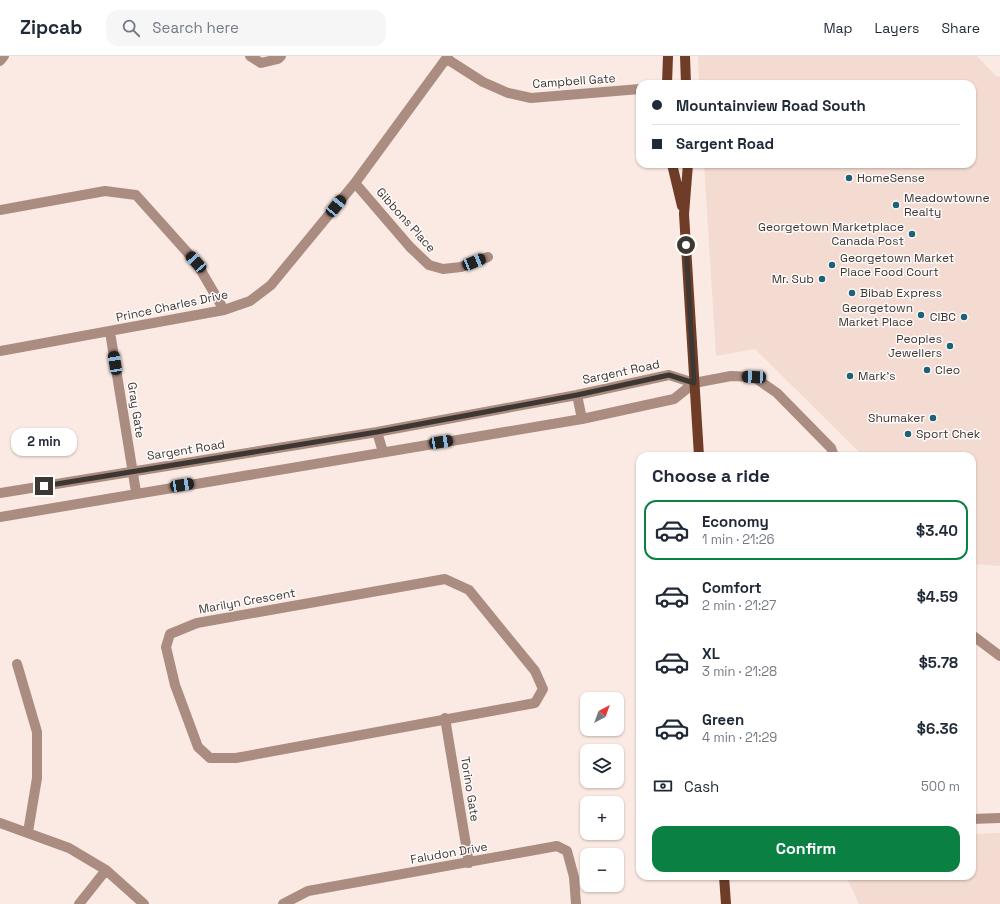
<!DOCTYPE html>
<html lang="en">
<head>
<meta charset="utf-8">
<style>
	:root { --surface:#fff; --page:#f6f6f7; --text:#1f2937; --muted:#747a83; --line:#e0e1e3; --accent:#0b8043 }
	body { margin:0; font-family:"Space Grotesk",sans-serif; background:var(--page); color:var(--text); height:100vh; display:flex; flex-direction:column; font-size:15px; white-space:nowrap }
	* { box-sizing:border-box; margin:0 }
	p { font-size:13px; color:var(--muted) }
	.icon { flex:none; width:22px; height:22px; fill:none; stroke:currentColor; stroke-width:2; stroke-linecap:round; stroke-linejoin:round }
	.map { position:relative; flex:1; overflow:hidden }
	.details { position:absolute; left:636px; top:396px; width:340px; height:428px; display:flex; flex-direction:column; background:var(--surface); border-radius:12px; box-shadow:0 1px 3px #0004 }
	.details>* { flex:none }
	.guide { position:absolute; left:636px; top:24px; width:340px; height:88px; border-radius:12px; box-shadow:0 1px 3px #0004; display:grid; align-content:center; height:88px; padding:0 16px; background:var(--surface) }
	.needle { width:26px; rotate:41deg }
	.tools { position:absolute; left:580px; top:636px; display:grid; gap:8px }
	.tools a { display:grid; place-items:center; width:44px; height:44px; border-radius:8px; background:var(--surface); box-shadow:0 1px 3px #0004; font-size:20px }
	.end { position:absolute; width:18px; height:18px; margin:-9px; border:5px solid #3d3734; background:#fff; box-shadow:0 0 0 2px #fff }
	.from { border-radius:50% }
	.bubble { position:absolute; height:28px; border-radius:12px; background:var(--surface); box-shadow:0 1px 3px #0004; font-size:13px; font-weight:800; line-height:28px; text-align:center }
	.car { position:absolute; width:12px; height:24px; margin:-12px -6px; border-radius:5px; box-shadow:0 0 3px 1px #0007; background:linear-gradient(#222 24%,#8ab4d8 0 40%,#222 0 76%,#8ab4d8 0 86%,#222 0) }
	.guide b { display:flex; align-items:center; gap:14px; height:38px; font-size:15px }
	.guide b+b { border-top:1px solid var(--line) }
	.guide i { width:10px; height:10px; background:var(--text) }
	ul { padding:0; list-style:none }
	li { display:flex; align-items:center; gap:12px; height:60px; margin:0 8px 6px; padding:0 8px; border:2px solid transparent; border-radius:12px }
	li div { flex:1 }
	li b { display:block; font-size:15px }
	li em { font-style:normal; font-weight:800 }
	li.current { border-color:var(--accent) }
	li>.icon { width:36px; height:36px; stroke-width:1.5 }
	h2 { padding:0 16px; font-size:18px; line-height:48px }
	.pay { display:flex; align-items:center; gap:10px; height:44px; padding:0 16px; font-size:15px }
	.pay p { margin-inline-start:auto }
	.button { display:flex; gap:8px; margin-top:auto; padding:8px 16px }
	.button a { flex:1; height:46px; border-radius:12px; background:var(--accent); color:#fff; font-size:16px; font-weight:800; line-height:46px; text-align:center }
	header { display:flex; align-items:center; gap:24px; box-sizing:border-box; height:56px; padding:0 20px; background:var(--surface); border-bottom:1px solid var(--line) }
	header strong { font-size:19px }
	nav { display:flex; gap:22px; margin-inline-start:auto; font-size:14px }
	.search { width:280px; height:36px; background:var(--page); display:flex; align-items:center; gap:10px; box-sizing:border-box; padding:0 14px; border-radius:12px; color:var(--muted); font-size:15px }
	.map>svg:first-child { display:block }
</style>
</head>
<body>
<header>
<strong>Zipcab</strong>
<div class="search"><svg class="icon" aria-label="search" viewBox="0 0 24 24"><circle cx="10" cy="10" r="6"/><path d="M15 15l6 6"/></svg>Search here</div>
<nav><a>Map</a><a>Layers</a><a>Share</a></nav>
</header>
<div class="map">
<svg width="1000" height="848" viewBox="0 0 1000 848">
	<rect width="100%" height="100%" fill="#fbeae4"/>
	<!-- built -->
	<path fill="#f4dbd2" d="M698,0H977L996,20L1000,21V510L972,508V400H863L755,293L716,300L704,108H972V28H699Z
		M1000,777V848H859L846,820H972V778Z"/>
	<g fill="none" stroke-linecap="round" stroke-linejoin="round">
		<!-- minor -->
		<path stroke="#ab8c81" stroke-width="10" d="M250,0L261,7L278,3L281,0
			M447,3L483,26L508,37L531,42L640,33
			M0,5L4,0
			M355,127L410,191L429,209L443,213L461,211L488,201
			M0,154L105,135L136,139L196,206L224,254
			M110,276L136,436
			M0,295L224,254L250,245L271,229L355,127L448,0
			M577,339L582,363
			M377,376L383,396
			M0,437L377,376L577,339L669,319L694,327L731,320L754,321L777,337L831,392L834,400
			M0,461L582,363L674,343L694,327
			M445,523L469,534L535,615L543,633L535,647L236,702H210L198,691L175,629L166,591L170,578L197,567Z
			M972,579L1000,600
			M17,608L37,676V722L28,776
			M445,662L469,807
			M972,763L1000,762
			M0,767L69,792L106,814L144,848
			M79,848L106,814
			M283,848L308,835L557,790L567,795L574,821L576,848"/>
		<!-- major -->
		<path stroke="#6f3c28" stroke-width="10" d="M685,0L686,28
			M667,28L668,0
			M672,108L682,150
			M688,108L684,158L699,400
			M724,820L726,848"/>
	</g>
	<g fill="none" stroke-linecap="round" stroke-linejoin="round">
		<!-- route -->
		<path stroke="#3d3734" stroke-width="5" d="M44,430L377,376L577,339L669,319L694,327L686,189"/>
	</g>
	<!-- markers -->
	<g fill="#1f6175" stroke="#fefbfa" stroke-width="1.5">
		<circle cx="849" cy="122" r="4"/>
		<circle cx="896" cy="149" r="4"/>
		<circle cx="912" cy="178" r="4"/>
		<circle cx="832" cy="209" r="4"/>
		<circle cx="822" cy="223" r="4"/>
		<circle cx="852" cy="237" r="4"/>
		<circle cx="921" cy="259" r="4"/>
		<circle cx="964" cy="261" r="4"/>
		<circle cx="950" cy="290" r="4"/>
		<circle cx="927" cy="314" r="4"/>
		<circle cx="850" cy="320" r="4"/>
		<circle cx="933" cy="362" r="4"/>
		<circle cx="908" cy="378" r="4"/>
	</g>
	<g text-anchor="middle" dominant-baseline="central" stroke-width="3" stroke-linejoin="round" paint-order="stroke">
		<!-- street labels -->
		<g font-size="12" fill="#3d3734" stroke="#fefbfa">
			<text transform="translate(574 25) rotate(-4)">Campbell Gate</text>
			<text transform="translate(406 164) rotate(48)">Gibbons Place</text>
			<text transform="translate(172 250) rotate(-12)">Prince Charles Drive</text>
			<text transform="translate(621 316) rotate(-12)">Sargent Road</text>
			<text transform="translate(136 354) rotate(81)">Gray Gate</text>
			<text transform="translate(186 394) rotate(-9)">Sargent Road</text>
			<text transform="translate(247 545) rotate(-10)">Marilyn Crescent</text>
			<text transform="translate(470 733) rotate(81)">Torino Gate</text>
			<text transform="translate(449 797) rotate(-10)">Faludon Drive</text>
		</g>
		<!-- poi labels -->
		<g font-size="12" fill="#3d3734" stroke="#fefbfa" text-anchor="start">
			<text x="857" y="122">HomeSense</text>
			<text x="904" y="142">Meadowtowne<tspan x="904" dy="14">Realty</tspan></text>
			<text x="904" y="171" text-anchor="end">Georgetown Marketplace<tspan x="904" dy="14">Canada Post</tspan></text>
			<text x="840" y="202">Georgetown Market<tspan x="840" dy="14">Place Food Court</tspan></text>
			<text x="814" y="223" text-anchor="end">Mr. Sub</text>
			<text x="860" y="237">Bibab Express</text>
			<text x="913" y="252" text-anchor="end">Georgetown<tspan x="913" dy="14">Market Place</tspan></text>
			<text x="956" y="261" text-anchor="end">CIBC</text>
			<text x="942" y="283" text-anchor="end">Peoples<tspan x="942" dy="14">Jewellers</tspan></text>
			<text x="935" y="314">Cleo</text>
			<text x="858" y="320">Mark's</text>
			<text x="925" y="362" text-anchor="end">Shumaker</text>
			<text x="916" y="378">Sport Chek</text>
		</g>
	</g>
</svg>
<div class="tools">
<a><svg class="needle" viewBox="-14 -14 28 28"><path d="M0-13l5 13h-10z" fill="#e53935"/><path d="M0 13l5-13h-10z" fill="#747a83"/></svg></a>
<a><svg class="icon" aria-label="layers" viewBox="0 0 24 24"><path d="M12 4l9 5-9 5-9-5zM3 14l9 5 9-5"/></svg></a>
<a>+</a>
<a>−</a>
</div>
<i class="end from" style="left:686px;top:189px"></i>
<i class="end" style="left:44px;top:430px"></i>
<div class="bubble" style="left:11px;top:372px;width:66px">2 min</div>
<i class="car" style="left:336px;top:150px;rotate:39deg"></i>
<i class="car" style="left:196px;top:206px;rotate:318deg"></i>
<i class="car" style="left:474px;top:206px;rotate:68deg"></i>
<i class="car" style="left:115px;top:307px;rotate:351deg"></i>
<i class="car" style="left:754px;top:321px;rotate:272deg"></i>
<i class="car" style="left:441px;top:386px;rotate:81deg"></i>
<i class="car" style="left:182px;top:429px;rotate:81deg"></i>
<div class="guide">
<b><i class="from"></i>Mountainview Road South</b>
<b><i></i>Sargent Road</b>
</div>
<section class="details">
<h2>Choose a ride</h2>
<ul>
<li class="current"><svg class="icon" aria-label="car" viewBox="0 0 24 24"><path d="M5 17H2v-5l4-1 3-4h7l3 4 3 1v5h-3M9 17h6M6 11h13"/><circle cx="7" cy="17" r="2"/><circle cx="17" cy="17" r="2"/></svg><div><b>Economy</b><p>1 min · 21:26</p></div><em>$3.40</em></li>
<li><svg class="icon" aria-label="car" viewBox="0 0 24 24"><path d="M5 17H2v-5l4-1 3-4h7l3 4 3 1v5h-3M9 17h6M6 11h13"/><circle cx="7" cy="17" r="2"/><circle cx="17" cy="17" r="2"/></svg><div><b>Comfort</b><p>2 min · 21:27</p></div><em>$4.59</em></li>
<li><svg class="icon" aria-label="car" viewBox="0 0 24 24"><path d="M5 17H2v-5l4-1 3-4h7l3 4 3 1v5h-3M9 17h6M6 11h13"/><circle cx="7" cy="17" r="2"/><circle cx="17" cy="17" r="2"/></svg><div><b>XL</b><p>3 min · 21:28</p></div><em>$5.78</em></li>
<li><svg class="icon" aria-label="car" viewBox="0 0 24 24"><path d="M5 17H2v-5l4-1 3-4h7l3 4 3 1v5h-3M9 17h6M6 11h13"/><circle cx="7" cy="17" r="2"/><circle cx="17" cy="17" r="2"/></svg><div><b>Green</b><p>4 min · 21:29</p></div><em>$6.36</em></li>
</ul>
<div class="pay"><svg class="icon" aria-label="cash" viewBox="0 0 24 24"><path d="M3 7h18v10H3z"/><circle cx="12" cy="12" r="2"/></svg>Cash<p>500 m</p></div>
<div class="button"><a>Confirm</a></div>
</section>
</div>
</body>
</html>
